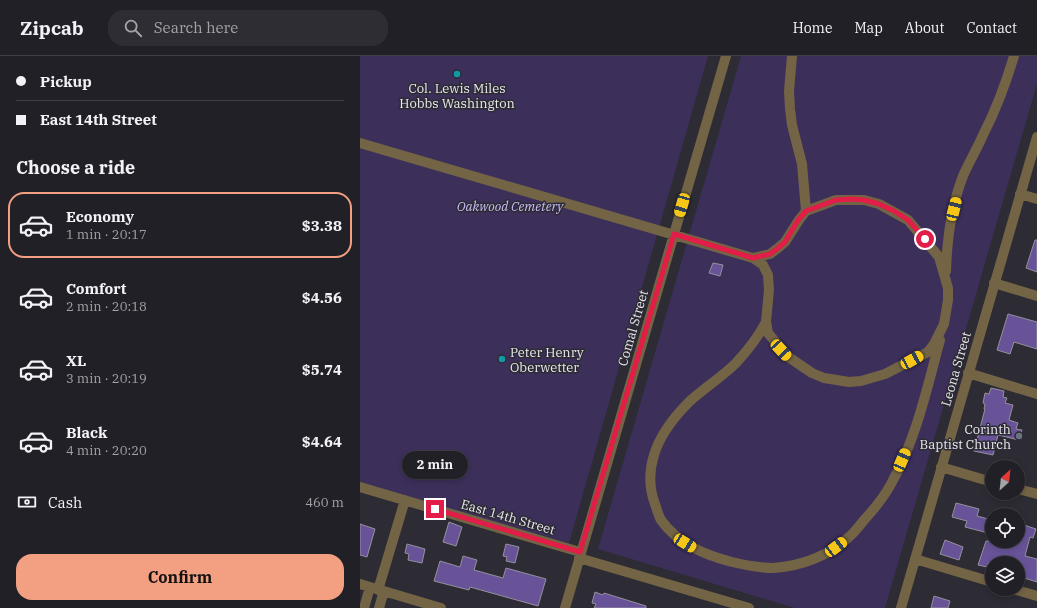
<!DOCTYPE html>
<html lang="en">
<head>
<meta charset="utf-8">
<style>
	:root { --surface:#222027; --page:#2e2d33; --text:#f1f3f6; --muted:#a2a3a7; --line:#3f3e44; --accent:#f3a082 }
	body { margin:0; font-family:"IBM Plex Serif",serif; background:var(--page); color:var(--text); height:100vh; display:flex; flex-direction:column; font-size:15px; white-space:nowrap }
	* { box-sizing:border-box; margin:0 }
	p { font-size:13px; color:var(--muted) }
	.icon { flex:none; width:22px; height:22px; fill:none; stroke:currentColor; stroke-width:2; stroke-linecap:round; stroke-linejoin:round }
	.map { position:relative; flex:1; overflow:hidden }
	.details { display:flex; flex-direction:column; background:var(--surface); width:360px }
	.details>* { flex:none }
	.top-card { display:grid; align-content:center; height:88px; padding:0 16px; background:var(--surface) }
	.needle { width:26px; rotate:27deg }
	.controls { position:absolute; left:625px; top:404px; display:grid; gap:8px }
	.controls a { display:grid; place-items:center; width:40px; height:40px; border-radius:50%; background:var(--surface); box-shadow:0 2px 6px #0003,0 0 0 1px var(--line); font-size:20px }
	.end { position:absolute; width:18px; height:18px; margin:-9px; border:5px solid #e11d48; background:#fff; box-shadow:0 0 0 2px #fff }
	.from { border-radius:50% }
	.bubble { position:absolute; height:28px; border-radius:14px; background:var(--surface); box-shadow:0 2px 6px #0003,0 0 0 1px var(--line); font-size:13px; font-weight:800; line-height:28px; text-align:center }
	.car { position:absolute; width:12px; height:24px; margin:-12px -6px; border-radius:5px; box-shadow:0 0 3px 1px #0007; background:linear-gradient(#f5c518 24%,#345 0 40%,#f5c518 0 76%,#345 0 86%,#f5c518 0) }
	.top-card b { display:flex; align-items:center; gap:14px; height:38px; font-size:15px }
	.top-card b+b { border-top:1px solid var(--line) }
	.top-card i { width:10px; height:10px; background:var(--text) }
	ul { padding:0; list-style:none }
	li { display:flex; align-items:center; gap:12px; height:66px; margin:0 8px 6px; padding:0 8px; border:2px solid transparent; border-radius:16px }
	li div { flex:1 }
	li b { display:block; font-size:15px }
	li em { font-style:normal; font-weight:800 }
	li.current { border-color:var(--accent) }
	li>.icon { width:36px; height:36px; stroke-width:1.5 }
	h2 { padding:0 16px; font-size:18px; line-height:48px }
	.pay { display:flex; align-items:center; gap:10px; height:44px; padding:0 16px; font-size:15px }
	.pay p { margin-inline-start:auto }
	.cta { display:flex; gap:8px; margin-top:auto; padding:8px 16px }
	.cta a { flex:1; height:46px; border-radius:16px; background:var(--accent); color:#111; font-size:16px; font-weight:800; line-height:46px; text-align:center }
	header { display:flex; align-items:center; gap:24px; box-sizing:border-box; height:56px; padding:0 20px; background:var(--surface); border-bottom:1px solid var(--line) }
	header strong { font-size:19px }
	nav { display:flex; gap:22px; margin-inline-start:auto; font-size:14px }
	.search { width:280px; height:36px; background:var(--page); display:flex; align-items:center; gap:10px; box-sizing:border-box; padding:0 14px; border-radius:16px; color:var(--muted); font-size:15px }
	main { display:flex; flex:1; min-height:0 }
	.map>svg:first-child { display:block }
</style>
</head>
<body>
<header>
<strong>Zipcab</strong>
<div class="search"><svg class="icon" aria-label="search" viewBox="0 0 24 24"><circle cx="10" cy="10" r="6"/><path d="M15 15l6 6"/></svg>Search here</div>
<nav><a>Home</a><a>Map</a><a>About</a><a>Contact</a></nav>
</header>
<main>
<section class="details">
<div class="top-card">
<b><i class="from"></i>Pickup</b>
<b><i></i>East 14th Street</b>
</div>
<h2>Choose a ride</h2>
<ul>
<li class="current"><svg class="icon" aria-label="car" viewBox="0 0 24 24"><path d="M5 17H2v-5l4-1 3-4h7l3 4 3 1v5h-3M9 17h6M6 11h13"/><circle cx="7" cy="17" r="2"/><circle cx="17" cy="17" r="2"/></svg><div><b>Economy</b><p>1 min · 20:17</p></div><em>$3.38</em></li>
<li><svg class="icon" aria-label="car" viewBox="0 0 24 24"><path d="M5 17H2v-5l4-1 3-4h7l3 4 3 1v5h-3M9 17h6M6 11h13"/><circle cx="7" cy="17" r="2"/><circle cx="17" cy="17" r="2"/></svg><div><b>Comfort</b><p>2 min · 20:18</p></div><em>$4.56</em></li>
<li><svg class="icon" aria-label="car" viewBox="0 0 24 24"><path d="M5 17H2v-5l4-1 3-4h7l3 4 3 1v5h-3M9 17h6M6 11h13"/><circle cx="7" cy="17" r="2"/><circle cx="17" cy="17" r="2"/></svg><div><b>XL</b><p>3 min · 20:19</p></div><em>$5.74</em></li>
<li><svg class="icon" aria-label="car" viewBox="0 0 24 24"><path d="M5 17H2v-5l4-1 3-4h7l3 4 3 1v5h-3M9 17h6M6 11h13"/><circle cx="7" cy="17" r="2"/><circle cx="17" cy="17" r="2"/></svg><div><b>Black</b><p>4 min · 20:20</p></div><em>$4.64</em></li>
</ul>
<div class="pay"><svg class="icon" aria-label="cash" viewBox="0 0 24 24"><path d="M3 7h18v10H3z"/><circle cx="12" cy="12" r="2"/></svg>Cash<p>460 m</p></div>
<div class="cta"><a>Confirm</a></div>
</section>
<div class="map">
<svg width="677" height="552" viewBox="0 0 677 552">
	<rect width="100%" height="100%" fill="#2d2b34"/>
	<!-- green -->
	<path fill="#3c2f5a" d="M0,0H348L209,487L0,428Z
		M381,0H677V28L525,552H435L238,493Z"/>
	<!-- building -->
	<path fill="#685399" stroke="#94919c" d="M675,184H677V216L666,212Z
		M353,207L363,209L360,220L349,217Z
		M648,258L677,266V293L654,286L650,298L637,294Z
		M631,332L644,335L643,341L647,342L645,347L653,349L649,364L658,367L656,373L662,374L659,384L638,379L633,399L614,395L625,353H624L625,348L623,347L625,337L629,338Z
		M596,447L619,453L617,460L632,464V478L605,471L607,465L592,461Z
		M89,466L102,471L96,490L83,486Z
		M658,467L676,473L673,482L670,481L665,500L677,503V526L658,520V507H628L627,511L618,509L626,485H658Z
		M0,468L15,473L7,501L0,499Z
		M585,484L603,491L599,504L580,498Z
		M47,488L65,493L62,507L48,504L49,498L45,497Z
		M146,488L159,491L155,507L146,505L147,501L143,500Z
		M103,500L117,504L114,514L143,522L146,512L186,523L178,550L110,531L109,534L74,525L80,505L100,511Z
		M235,536L243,539L244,537L286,550V552H234L236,548L232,547Z
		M574,540L590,545L588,552H571Z"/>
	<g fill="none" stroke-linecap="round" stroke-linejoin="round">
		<!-- minor -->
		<path stroke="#726444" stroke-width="10" d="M432,0L429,35L430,53L432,69L442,108L446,155
			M0,87L393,202L403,209L408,219L409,234L406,266L408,277L427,300L452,317L464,322L489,326L501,325L525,318L568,296L574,288L584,268L588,244V232L579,201L548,164L519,148L504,144H476L446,155L439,164L425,186L418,192L410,198L393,202
			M660,138L677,143
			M586,215C587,183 591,151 603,120C609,106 617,93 623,79C636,54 646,27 654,0
			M634,227L677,240
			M406,266C398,281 388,294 376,307C362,321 344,332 329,346C315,360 300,379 294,399C289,415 289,432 295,448C297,453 298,459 301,464C318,488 345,499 372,506C385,509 399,512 413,512C441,510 468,500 489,481C495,476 500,469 505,463C515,452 524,441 531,428C556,384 567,332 580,284
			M608,317L677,338
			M581,411L632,426
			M0,431L220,496
			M658,433L677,438
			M219,502L389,552
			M555,503L632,526
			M0,528L81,552
			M653,533L677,540
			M18,534L45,444
			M4,552L10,531
			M19,552L24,535
			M205,552L366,0
			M541,552L677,81"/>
	</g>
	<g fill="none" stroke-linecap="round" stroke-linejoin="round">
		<!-- route -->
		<path stroke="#e11d48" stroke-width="5" d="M75,453L220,496L314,178L393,202L410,198L418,192L425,186L438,164L446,155L476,144L492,143L504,144L519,148L534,155L548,164L565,183"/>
	</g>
	<!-- markers -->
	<g fill="#0f9aa8" stroke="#2d2b34" stroke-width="1.5">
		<circle cx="97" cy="18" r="4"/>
		<circle cx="142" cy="303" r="4"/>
	</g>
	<circle fill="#6b7280" stroke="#2d2b34" stroke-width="1.5" cx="659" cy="380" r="4"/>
	<g text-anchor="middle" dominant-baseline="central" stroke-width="3" stroke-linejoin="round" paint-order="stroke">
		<!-- poi labels -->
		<g font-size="13" fill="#e9e8ee" stroke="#2d2b34">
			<text x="97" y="32">Col. Lewis Miles<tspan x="97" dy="15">Hobbs Washington</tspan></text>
			<text x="150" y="296" text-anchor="start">Peter Henry<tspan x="150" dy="15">Oberwetter</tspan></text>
			<text x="651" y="373" text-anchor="end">Corinth<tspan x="651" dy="15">Baptist Church</tspan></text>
		</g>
		<!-- park labels -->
		<g font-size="13" font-style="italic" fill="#cbbcf8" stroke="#2d2b34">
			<text x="150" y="150">Oakwood Cemetery</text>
		</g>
		<!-- street labels -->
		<g font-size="13" fill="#e9e8ee" stroke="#2d2b34">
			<text transform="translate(273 272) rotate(-74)">Comal Street</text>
			<text transform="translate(596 313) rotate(-74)">Leona Street</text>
			<text transform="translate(148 461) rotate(16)">East 14th Street</text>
		</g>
	</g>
</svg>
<div class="controls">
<a><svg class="needle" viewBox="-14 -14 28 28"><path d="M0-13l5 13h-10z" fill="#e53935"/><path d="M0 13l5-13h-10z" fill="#a2a3a7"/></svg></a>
<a><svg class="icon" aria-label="locate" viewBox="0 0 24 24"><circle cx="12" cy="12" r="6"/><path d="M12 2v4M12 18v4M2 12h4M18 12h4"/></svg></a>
<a><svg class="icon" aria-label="layers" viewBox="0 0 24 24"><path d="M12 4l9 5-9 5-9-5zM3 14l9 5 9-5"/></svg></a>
</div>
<i class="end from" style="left:565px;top:183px"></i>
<i class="end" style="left:75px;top:453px"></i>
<div class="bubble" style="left:42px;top:395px;width:66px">2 min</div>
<i class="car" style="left:322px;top:149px;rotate:196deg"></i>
<i class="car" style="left:594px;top:153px;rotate:14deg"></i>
<i class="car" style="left:421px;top:294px;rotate:137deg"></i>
<i class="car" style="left:552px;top:304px;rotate:61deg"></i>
<i class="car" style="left:542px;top:404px;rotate:23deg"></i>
<i class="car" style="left:325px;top:487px;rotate:121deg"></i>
<i class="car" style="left:476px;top:491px;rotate:53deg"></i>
</div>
</main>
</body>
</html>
